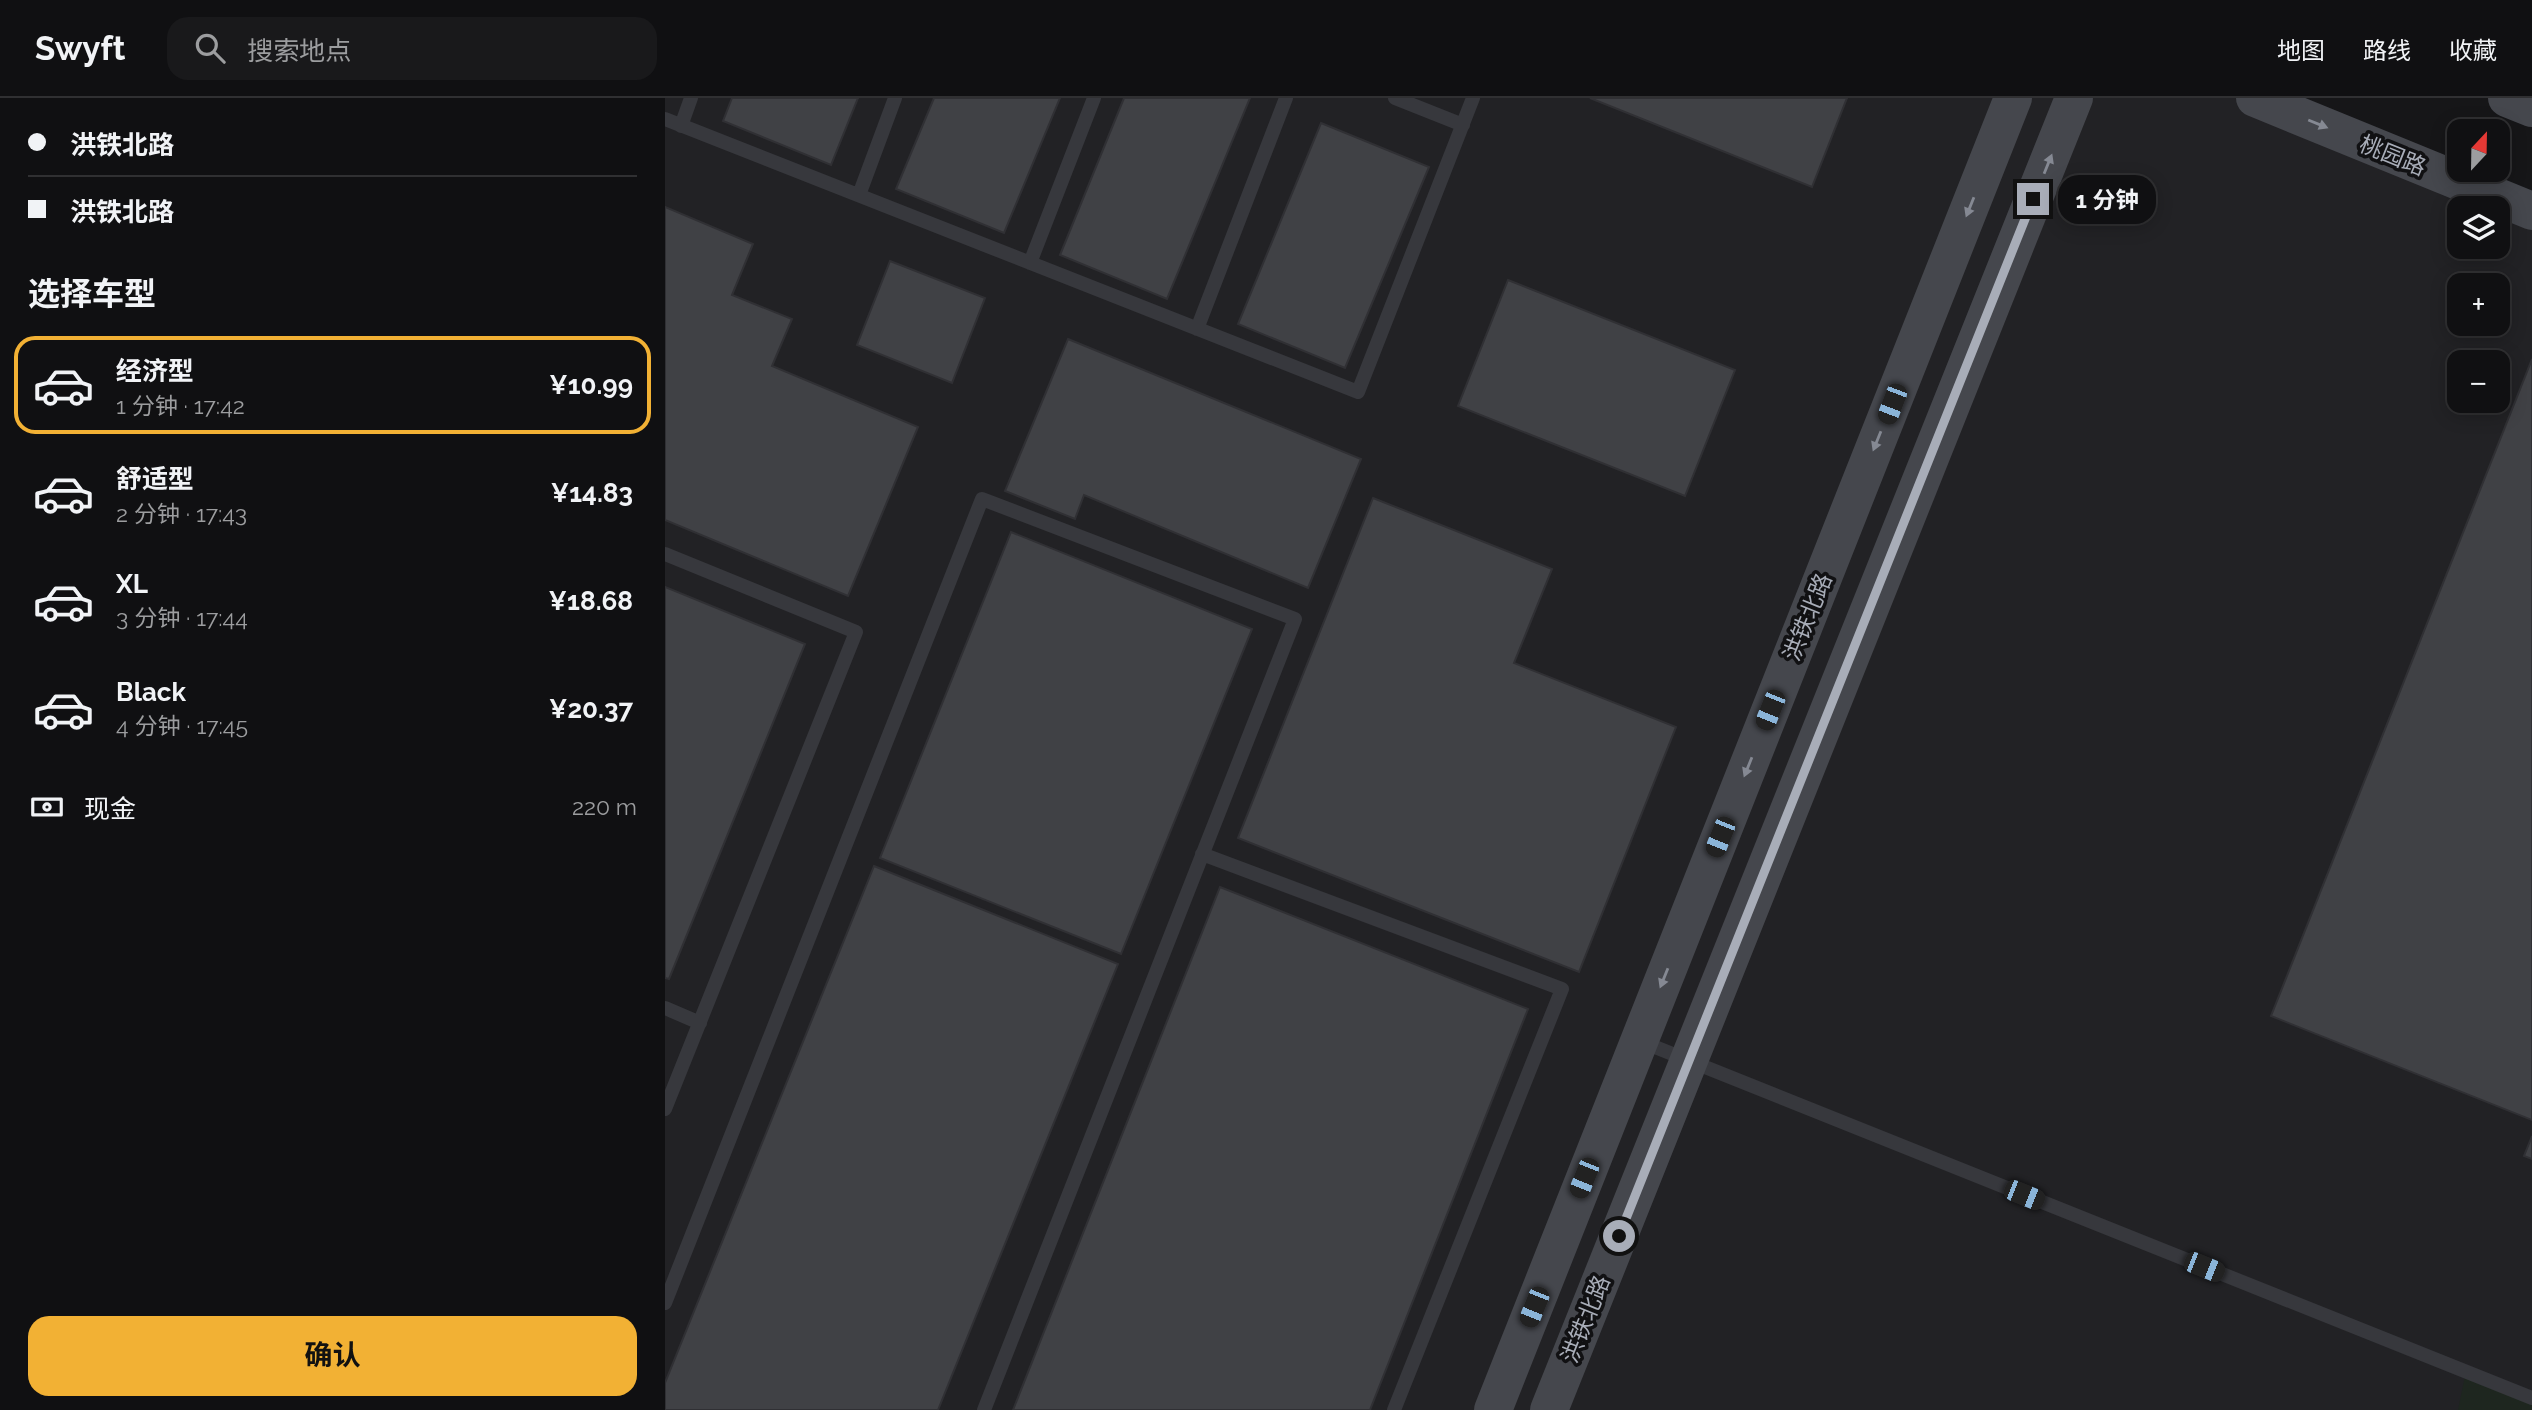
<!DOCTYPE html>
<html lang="zh">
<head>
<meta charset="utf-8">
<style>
	:root { --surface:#101012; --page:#19191b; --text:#f1f3f6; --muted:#9c9d9f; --line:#303032; --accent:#f2b134 }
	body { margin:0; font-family:Raleway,"Noto Sans SC",sans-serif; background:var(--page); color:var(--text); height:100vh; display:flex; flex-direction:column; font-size:26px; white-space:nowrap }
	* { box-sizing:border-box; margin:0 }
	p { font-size:23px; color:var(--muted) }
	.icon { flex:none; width:38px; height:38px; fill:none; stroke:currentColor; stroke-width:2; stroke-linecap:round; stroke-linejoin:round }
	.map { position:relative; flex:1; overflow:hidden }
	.details { display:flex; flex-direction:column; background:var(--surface); width:665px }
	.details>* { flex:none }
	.hud { display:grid; align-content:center; height:154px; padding:0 28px; background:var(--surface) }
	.needle { width:46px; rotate:22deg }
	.tools { position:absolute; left:1782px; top:21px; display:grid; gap:14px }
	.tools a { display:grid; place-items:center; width:63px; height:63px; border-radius:14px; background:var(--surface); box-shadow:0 4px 18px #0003,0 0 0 2px var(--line); font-size:35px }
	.end { position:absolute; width:32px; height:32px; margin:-16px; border:9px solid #a8adb8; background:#111; box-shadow:0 0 0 4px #111 }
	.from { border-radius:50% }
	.bubble { position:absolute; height:49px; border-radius:21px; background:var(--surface); box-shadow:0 4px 18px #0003,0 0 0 2px var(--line); font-size:23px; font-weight:700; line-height:49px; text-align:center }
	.car { position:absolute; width:21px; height:42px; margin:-21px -10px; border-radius:9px; box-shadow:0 0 5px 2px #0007; background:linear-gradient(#222 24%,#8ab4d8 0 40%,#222 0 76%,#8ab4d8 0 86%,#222 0) }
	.hud b { display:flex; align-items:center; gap:24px; height:66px; font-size:26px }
	.hud b+b { border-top:2px solid var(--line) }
	.hud i { width:18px; height:18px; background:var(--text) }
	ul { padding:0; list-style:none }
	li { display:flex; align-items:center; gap:21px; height:98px; margin:0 14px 10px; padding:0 14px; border:4px solid transparent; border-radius:21px }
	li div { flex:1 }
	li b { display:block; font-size:26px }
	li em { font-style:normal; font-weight:700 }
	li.on { border-color:var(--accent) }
	li>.icon { width:63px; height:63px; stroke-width:1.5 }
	h2 { padding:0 28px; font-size:32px; line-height:84px }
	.pay { display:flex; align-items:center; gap:18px; height:77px; padding:0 28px; font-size:26px }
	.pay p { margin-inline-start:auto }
	.cta { display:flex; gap:14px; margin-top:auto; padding:14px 28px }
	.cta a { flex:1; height:80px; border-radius:21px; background:var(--accent); color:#111; font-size:28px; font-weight:700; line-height:80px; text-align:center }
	header { display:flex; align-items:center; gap:42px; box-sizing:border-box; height:98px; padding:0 35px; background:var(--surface); border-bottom:2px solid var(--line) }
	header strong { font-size:33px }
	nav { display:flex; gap:38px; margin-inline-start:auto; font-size:24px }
	.search { width:490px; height:63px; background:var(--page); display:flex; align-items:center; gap:18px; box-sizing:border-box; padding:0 24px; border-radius:21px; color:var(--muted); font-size:26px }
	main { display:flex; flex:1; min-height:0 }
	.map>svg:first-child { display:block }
</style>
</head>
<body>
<header>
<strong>Swyft</strong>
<div class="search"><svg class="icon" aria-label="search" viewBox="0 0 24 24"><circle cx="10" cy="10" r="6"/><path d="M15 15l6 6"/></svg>搜索地点</div>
<nav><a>地图</a><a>路线</a><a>收藏</a></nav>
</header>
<main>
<section class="details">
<div class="hud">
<b><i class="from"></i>洪铁北路</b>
<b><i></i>洪铁北路</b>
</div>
<h2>选择车型</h2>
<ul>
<li class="on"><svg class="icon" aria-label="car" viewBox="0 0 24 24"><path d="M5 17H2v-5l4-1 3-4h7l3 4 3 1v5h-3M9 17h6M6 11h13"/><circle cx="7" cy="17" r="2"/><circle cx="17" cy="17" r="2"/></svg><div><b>经济型</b><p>1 分钟 · 17:42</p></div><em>¥10.99</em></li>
<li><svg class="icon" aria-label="car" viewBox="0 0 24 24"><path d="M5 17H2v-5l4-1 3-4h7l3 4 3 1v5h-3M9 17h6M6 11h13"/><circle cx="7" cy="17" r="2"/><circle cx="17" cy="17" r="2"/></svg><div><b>舒适型</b><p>2 分钟 · 17:43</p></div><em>¥14.83</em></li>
<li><svg class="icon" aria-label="car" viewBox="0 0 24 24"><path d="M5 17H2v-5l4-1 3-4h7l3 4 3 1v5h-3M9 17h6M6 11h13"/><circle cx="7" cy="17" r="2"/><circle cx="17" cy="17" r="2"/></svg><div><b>XL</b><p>3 分钟 · 17:44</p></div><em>¥18.68</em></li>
<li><svg class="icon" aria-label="car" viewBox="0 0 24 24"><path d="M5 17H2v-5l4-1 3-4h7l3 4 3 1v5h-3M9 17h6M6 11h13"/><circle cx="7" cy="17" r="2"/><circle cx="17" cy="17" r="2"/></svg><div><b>Black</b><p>4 分钟 · 17:45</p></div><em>¥20.37</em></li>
</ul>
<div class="pay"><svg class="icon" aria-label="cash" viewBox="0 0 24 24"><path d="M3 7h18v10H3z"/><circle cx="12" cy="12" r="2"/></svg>现金<p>220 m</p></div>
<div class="cta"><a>确认</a></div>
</section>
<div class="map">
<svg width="1867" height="1312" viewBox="0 0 1867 1312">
	<rect width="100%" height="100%" fill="#161618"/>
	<!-- built -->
	<path fill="#222225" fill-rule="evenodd" d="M0,0H1590L1867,113V1312H0ZM1794,110H1832V149H1794ZM1794,187H1832V226H1794ZM1794,264H1832V303H1794Z"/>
	<!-- green -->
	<path fill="#1e261f" d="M1801,1273L1867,1300V1312H1793Z"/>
	<!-- building -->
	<path fill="#404145" stroke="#303034" stroke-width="2" d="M67,0H193L166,67L58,23Z
		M269,0H395L339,135L231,91Z
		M459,0H585L502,201L395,157Z
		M925,0H1182L1147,89Z
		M656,25L764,69L680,270L573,226Z
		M0,109L88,146L67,197L127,221L107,268L253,329L183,498L0,422Z
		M225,163L320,200L287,285L192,247Z
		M843,182L1070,272L1020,398L793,308Z
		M403,241L696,361L643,490L419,397L410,421L340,393Z
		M1867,261V1022L1606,918Z
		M708,400L887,471L849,565L1011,629L914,874L573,740Z
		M346,434L587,531L456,856L215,760Z
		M0,489L140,546L4,881L0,880Z
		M209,768L453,866L273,1312H0V1285Z
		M555,789L863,911L705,1312H348Z
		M1867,1038V1061L1859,1058Z"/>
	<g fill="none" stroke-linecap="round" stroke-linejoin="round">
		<!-- lane -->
		<path stroke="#37383d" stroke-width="14" d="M730,0L798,27
			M0,21L693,294L808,0
			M16,28L26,0
			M194,97L230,0
			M365,165L429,0
			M532,231L621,0
			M0,456L191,534L0,1011
			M537,756L897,891L729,1312
			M0,910L35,925
			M975,943L1867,1300
			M0,1205L317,401L630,521L319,1312"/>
		<!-- secondary -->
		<path stroke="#45474d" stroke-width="38" d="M1590,0L1867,113
			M1842,0L1867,10
			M828,1312L1348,0
			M884,1312L1409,0"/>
	</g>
	<!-- one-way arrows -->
	<defs><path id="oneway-solid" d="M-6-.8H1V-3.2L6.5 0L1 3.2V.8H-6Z" transform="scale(1.75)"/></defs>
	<g fill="#858993">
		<use href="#oneway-solid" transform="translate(1653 26) rotate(22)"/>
		<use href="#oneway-solid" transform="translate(1383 66) rotate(-68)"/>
		<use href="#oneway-solid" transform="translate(1305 109) rotate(112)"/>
		<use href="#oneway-solid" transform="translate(1212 343) rotate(112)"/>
		<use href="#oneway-solid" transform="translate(1083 669) rotate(112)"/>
		<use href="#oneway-solid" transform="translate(999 880) rotate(112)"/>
	</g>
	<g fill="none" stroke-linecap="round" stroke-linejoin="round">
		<!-- route -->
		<path stroke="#a8adb8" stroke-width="9" d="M954,1138L1368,101"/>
	</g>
	<g text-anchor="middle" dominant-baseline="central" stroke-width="7" stroke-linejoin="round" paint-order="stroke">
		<!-- street labels -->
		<g font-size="23" fill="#a8adb8" stroke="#111113">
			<text transform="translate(1728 57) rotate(22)">桃园路</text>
			<text transform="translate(1142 519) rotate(-68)">洪铁北路</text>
			<text transform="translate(920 1221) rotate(-68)">洪铁北路</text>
		</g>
	</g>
</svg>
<div class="tools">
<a><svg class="needle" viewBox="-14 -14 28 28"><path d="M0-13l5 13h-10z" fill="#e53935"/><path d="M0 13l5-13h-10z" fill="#9c9d9f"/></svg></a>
<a><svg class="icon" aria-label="layers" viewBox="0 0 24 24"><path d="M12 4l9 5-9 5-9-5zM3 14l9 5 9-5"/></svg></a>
<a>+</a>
<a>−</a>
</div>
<i class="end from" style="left:954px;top:1138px"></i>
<i class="end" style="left:1368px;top:101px"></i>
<div class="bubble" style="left:1393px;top:77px;width:98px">1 分钟</div>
<i class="car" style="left:1227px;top:306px;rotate:201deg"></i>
<i class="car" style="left:1105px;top:612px;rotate:202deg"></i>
<i class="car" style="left:1055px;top:739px;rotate:202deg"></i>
<i class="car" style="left:919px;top:1080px;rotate:202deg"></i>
<i class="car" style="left:1359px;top:1097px;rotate:112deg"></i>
<i class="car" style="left:1539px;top:1169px;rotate:112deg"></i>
<i class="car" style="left:869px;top:1209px;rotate:202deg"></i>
</div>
</main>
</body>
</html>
